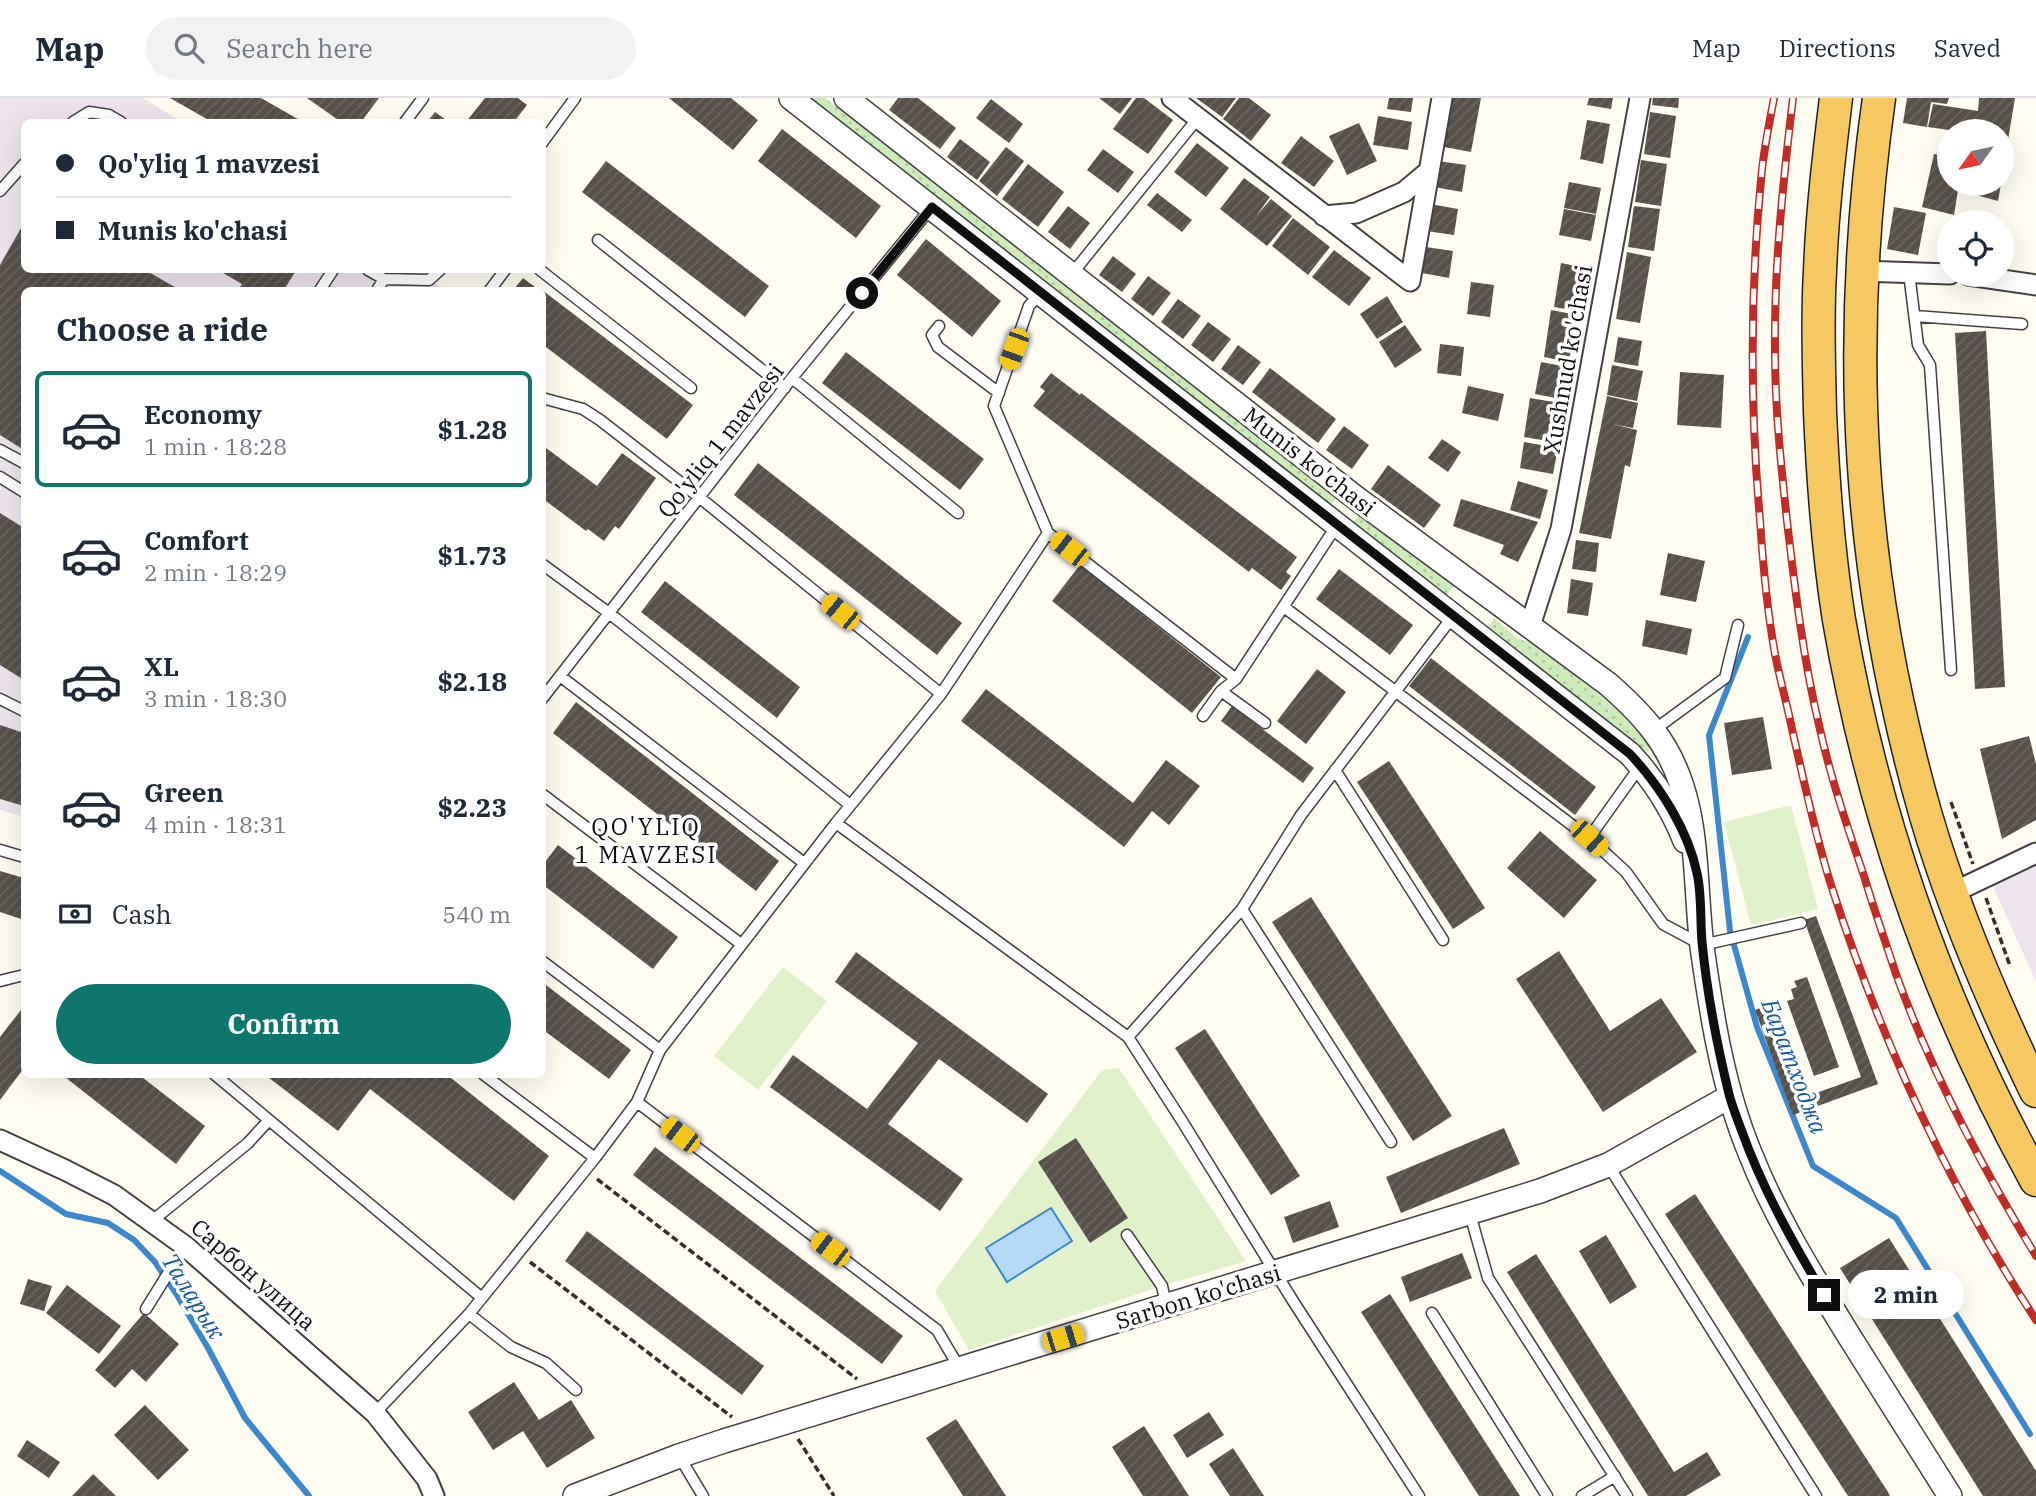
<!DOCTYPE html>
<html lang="en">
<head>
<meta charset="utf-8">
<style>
	:root { --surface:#fff; --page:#f2f2f3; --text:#1f2937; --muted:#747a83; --line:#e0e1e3; --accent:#0f766e }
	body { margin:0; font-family:"IBM Plex Serif",serif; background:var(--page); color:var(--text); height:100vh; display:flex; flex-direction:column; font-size:26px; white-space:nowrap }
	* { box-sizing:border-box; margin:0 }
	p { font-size:23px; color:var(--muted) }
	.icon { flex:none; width:38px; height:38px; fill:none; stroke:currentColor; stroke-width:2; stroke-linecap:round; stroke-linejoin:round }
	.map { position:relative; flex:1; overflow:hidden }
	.drawer { position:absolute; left:21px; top:189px; width:525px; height:791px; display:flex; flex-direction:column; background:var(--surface); border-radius:10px; box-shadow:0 7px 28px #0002 }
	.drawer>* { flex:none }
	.banner { position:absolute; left:21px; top:21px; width:525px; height:154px; border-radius:10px; box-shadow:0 7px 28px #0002; display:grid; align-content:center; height:154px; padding:0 35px; background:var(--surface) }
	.needle { width:46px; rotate:237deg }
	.buttons { position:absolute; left:1937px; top:21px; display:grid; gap:14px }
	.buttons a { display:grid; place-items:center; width:77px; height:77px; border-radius:50%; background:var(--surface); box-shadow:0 7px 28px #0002; font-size:35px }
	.end { position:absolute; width:32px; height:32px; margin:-16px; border:9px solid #0f0f0f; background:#fff; box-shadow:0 0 0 4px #fff }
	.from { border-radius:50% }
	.bubble { position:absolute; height:49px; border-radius:24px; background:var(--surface); box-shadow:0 7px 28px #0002; font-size:23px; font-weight:700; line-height:49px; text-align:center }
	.car { position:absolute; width:21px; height:42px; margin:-21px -10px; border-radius:9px; box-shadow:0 0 5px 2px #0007; background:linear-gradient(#f5c518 24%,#345 0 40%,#f5c518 0 76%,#345 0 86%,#f5c518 0) }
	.banner b { display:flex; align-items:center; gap:24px; height:66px; font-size:26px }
	.banner b+b { border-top:2px solid var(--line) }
	.banner i { width:18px; height:18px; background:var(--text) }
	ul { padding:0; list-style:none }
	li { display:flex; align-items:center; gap:21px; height:116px; margin:0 14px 10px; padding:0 21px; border:4px solid transparent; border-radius:10px }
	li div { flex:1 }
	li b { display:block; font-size:26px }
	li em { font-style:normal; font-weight:700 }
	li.active { border-color:var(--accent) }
	li>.icon { width:63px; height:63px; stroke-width:1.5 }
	h2 { padding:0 35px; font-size:32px; line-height:84px }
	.pay { display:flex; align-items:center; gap:18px; height:77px; padding:0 35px; font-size:26px }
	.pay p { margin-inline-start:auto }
	.cta { display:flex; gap:14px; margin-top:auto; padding:14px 35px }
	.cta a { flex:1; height:80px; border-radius:42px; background:var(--accent); color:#fff; font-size:28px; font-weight:700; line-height:80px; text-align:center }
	header { display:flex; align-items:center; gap:42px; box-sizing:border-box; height:98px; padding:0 35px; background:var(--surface); border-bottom:2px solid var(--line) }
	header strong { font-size:33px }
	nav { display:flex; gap:38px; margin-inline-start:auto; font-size:24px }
	.search { width:490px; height:63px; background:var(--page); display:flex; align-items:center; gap:18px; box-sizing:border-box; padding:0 24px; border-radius:38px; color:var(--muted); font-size:26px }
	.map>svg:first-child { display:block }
</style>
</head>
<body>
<header>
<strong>Map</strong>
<div class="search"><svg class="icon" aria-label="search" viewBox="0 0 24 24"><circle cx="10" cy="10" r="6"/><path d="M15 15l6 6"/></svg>Search here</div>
<nav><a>Map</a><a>Directions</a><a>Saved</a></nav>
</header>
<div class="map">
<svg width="2036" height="1398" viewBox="0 0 2036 1398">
	<defs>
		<pattern id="grass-dots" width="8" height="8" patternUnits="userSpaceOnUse" patternTransform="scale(1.75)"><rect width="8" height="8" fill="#cfeaba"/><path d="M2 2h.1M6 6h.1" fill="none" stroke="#b1c89f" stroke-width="1.8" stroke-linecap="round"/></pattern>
		<pattern id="building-hatch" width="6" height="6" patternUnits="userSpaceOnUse" patternTransform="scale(1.75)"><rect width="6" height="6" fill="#58514b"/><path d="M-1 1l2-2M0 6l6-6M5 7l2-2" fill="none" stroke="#6b6561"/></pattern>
	</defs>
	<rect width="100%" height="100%" fill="#fffdf1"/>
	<!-- industrial -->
	<path fill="#ede4ed" d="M0,0H143L182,24H24V172H413L446,192H24V719L0,712Z
		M2036,765V884L1992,786Z"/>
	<!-- grass -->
	<path fill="url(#grass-dots)" d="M806,0H825L1338,398L1330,408Z
		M1360,415L1454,488L1446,498L1352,425Z
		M1494,520L1517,540L1542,549L1627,614L1649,644V653H1639L1487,532Z"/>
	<!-- pitch -->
	<path fill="#e1f1cc" d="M1791,707L1818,811L1751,827L1724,724Z
		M783,869L827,903L758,992L714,958Z
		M1119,970L1246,1163L1162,1188L969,1252L935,1193L1102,972Z"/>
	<!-- water -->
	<path fill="#b6d9f6" stroke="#3d87cd" stroke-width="2" d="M1051,1110L1072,1143L1007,1184L986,1150Z"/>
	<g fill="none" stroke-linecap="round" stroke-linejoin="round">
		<!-- stream -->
		<path stroke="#3d87cd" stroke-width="6" d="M1748,539L1709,637L1730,833L1757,929L1813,1068L1896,1120L2030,1336
			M0,1073L66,1116L108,1125L134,1142L155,1164L177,1197L208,1250L245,1320L309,1398"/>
	</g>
	<!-- building -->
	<path fill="url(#building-hatch)" d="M170,0H261L303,24H212Z
		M307,0H379L361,24H341Z
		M485,0H518L527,7L514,24H466Z
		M669,0H731L758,22L733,52Z
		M898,0H918L956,30L940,51L889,12Z
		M1099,0H1132L1120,16Z
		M1136,0H1144L1173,22L1148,56L1113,31Z
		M1196,0H1236L1222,19Z
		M1239,0H1249L1271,17L1251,43L1223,21Z
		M1389,0H1413L1411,14L1387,11Z
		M1447,0H1481L1471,54L1439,48Z
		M1589,0H1613L1611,11L1587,7Z
		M1653,0H1679L1678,10L1652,7Z
		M1907,0H1949L1947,6L1931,4L1927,29L1903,25Z
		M1979,0H2015L2008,42L2002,41V33H1956L1928,29L1933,6L1978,13Z
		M991,1L1023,26L1009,45L976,20Z
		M435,14L449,24H427Z
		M1650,14L1676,18L1670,60L1644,56Z
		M1378,18L1412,24L1408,52L1373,47Z
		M1587,22L1610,26L1603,66L1580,61Z
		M1359,25L1377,63L1347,77L1329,38Z
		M782,31L881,108L856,140L758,63Z
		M1301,38L1334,63L1314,89L1281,65Z
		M960,41L990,64L977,82L947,59Z
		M1197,45L1229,70L1206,99L1174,74Z
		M1006,49L1024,63L997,98L979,83Z
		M1103,51L1134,74L1118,95L1087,72Z
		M1934,56L1950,59V86H2001L1998,103L1958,92L1954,117L1922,109Z
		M1641,62L1667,66L1661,108L1635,104Z
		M606,63L769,188L745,219L582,94Z
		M1438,63L1466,67L1462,94L1434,89Z
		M1028,66L1064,94L1038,129L1002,101Z
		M1244,80L1270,99L1256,118L1271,101L1292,118L1267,148L1220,111Z
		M1569,84L1601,90L1596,116L1564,110Z
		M1157,95L1192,122L1182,134L1147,107Z
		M1430,106L1458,111L1454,137L1426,133Z
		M1068,108L1090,125L1070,151L1048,134Z
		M1634,108L1660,111L1654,153L1628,149Z
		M1894,109L1926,115L1918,157L1887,151Z
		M1564,111L1596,117L1591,143L1559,137Z
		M1293,120L1330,149L1308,177L1272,148Z
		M24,125V172H145L180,192H24V352L0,337V167Z
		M926,141L1001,203L972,239L897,177Z
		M1426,149L1453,153L1449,180L1422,175Z
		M1334,152L1371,180L1349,208L1312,179Z
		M1627,154L1651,159L1640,225L1616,221Z
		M1113,158L1136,176L1122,194L1099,177Z
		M1561,165L1586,170L1578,213L1554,209Z
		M218,172H291L295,174L284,192H238L242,186Z
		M1148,178L1171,195L1153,218L1131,201Z
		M523,180L539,192H513Z
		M1471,184L1494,187L1490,219L1467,216Z
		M542,192L693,307L667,341L542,246Z
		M1387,198L1403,224L1377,241L1360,216Z
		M1178,201L1201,218L1183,241L1161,224Z
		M1551,212L1577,217L1569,264L1544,259Z
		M1208,224L1231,241L1213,264L1191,247Z
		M1405,227L1422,252L1395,270L1379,244Z
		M1986,233L2005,589L1975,591L1955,235Z
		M1618,239L1642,243L1638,268L1614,264Z
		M1440,246L1464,249L1461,278L1437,275Z
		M1238,247L1261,264L1243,287L1221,271Z
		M846,254L984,361L960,392L822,285Z
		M1541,264L1567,269L1561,301L1535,296Z
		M1612,267L1643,273L1637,303L1607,297Z
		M1270,270L1336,321L1318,345L1252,294Z
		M1680,274L1724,277L1721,330L1677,327Z
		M1051,275L1080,297L1081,295L1297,459L1286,474L1291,478L1281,492L1252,470L1249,474L1033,308L1045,293L1040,289Z
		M1468,288L1504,296L1498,323L1462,315Z
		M1607,298L1638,305L1633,330L1612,326L1637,332L1630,369L1625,367L1611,441L1579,435Z
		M1530,300L1560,305L1553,344L1524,339Z
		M1344,328L1369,347L1352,371L1326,352Z
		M1442,341L1461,354L1448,374L1428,360Z
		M1524,344L1558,350L1553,376L1520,370Z
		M542,347L597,388L622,355L656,380L619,431L615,428L604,443L588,431L586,433L542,400Z
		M758,365L962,525L937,557L734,397Z
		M1388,367L1441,407L1424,430L1371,391Z
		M1518,383L1548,392L1540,421L1510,412Z
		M1461,401L1538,424L1518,464L1500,456L1504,447L1453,428Z
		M0,415L24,430V582L0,567Z
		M1576,442L1599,445L1596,474L1572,471Z
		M1668,455L1705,463L1696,504L1660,497Z
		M1080,467L1221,579L1192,615L1052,503Z
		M1339,471L1413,527L1390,557L1316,501Z
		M1571,481L1593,485L1588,518L1567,515Z
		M665,483L800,589L777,620L641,514Z
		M1646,522L1692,531L1687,557L1642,548Z
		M1431,560L1596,689L1575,717L1409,588Z
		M1317,571L1346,594L1306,646L1277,623Z
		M986,591L1133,705L1166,662L1200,688L1169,727L1152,713L1124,749L961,623Z
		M576,604L779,763L756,793L553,635Z
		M1232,608L1314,670L1303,685L1221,623Z
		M1763,619L1772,671L1732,677L1724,625Z
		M0,627L24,635V708L0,701Z
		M2029,638L2036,666V722L2002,741L1980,651Z
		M1389,663L1485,810L1453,831L1357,684Z
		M1540,733L1597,782L1564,820L1507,770Z
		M558,747L678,839L653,871L542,786V768Z
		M0,773L24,780V822L0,814Z
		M1311,799L1452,1018L1413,1043L1272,824Z
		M1816,818L1878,986L1793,1017L1755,912L1768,907L1802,1000L1861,979L1804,822Z
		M1559,853L1610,933L1661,900L1697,954L1603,1014L1516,881Z
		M856,854L1048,996L1027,1025L939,961L888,1026L963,1081L940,1113L770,989L793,957L867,1011L918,945L835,884Z
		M1807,879L1839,969L1814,978L1787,903L1794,901L1791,891L1797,889L1794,883Z
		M542,884L631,952L609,981L542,931Z
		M24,908V970L0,1002V939Z
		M1205,931L1300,1078L1271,1097L1175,950Z
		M61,976H138L205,1028L176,1066Z
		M264,976H446L549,1058L514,1103L370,991L338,1033Z
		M1504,1030L1520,1066L1401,1115L1386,1079Z
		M1076,1040L1128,1120L1090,1145L1038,1064Z
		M655,1049L903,1238L882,1266L633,1077Z
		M1695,1096L1888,1394L1890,1398H1848L1665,1116Z
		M1330,1103L1339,1129L1293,1145L1284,1119Z
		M587,1133L764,1268L742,1297L565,1163Z
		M1606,1137L1637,1189L1610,1206L1579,1153Z
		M1889,1140L2036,1373V1398H1983L1840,1170Z
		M1462,1155L1472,1180L1410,1204L1401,1179Z
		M1536,1156L1674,1374L1707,1354L1721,1377L1686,1398H1648L1507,1174Z
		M28,1181L52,1188L44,1213L20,1206Z
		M67,1187L121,1228L99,1256L46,1215Z
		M1390,1196L1520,1398H1479L1441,1339L1361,1214Z
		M144,1215L179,1246L146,1284L132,1271L115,1290L95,1272Z
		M514,1284L539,1322L571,1302L595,1340L547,1370L523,1333L493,1352L468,1314Z
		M145,1307L189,1352L158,1382L114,1337Z
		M1209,1314L1224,1337L1187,1360L1173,1337Z
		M956,1321L1006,1398H963L926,1340Z
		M1144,1328L1189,1398H1143L1112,1349Z
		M27,1342L60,1364L49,1380L17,1358Z
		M1233,1350L1264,1398H1230L1209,1366Z
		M93,1376L116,1398H72Z"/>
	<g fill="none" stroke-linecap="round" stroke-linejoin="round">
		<defs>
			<path id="service" d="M73,24L89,14L109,17L121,24
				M405,24L423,0
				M542,45L575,0
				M0,93L24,66
				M598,142L785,290
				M368,172L384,181
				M540,172L691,290
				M1909,175L1918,247L1930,267L1951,572
				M1071,177L1198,20
				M320,192L333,172
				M377,192L384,181L429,182L440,172
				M490,192L505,172
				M1040,195L1029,208L994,308L1048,435L1236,581L1337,427
				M1915,218L2022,226
				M939,228L932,237L938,249L999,295
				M792,280L958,415
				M542,300L583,311L600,322L699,399L941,596
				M0,352L24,365
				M0,379L24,394
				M542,466L609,515L850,707
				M1284,509L1589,740L1626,774L1663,826L1702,847L1801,825
				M560,578L804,765
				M1221,593L1265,625
				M0,601L24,613
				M542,601L792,280L931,110
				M1203,618L1221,593L1236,581
				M1654,632L1725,580L1738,527
				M1335,672L1443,842
				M542,696L741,846
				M836,725L1128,939L1182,1023L1293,1203L1419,1398
				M1589,740L1641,667
				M0,752L24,759
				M1242,811L1391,1044
				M542,863L660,952
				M0,883L24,877
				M1128,939L1242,811L1301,717L1454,517
				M214,976L482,1200
				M483,976L595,1060
				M637,1004L937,1232L960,1271
				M1608,1067L1816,1398
				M1470,1116L1488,1180L1627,1398
				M152,1123L248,1045L269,1022
				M1127,1137L1162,1188L1166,1207
				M146,1211L185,1148
				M1432,1215L1547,1398
				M469,1216L511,1249L546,1265L576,1292
				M375,1315L469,1216L595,1060L637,1004L660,952L836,725L941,596L1048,435
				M679,1358L703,1398
				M1582,1398L1615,1378"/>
			<path id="minor" d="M1172,0L1410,183L1442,0
				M1324,118L1356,115L1404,94L1429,73
				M1861,173L1950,176
				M1968,177L2036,187
				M1530,528L1561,431L1640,0
				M1952,795L2036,755
				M0,1042L65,1072L114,1097L185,1148L375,1315L427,1381L434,1398"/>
			<path id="tertiary" d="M791,0L1630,656C1654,682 1672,710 1685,743
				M846,0L1356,400L1608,586C1624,600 1639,614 1652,631C1702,694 1693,775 1702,849C1712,919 1723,990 1750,1055C1776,1121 1814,1181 1851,1241C1884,1293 1917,1346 1950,1398
				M575,1398L679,1358L724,1343L1540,1093L1608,1067L1729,999"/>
			<path id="trunk" d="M1836,0C1829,58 1822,116 1820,174C1817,220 1819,268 1820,314C1823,383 1828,453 1839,522C1873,718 1940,908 2036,1082
				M1879,0C1844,248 1857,477 1926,718C1954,813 1993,904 2036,993"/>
		</defs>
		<!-- service casing -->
		<use href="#service" stroke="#424242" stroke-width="13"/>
		<!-- minor casing -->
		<use href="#minor" stroke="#424242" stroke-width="23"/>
		<!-- tertiary casing -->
		<use href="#tertiary" stroke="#424242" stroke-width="26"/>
		<!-- trunk casing -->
		<use href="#trunk" stroke="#202020" stroke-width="35"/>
		<!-- path -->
		<path stroke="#313131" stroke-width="3.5" stroke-dasharray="7 3.5" stroke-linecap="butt" d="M1951,704L1973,766
			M1986,800L2010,868
			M597,1081L857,1281
			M530,1164L732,1319
			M798,1341L834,1398"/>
		<!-- service -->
		<use href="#service" stroke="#fff" stroke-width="10"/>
		<!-- minor -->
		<use href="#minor" stroke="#fff" stroke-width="19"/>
		<!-- tertiary -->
		<use href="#tertiary" stroke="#fff" stroke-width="23"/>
		<!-- trunk -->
		<use href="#trunk" stroke="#f6c861" stroke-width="32"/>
		<defs>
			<path id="rail" d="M1774,0C1769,27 1763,55 1761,82C1750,196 1750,309 1760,422C1763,467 1767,512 1775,556C1780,582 1787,606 1792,631C1804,684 1815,736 1831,787C1880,940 1948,1087 2036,1222
				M1793,0C1783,84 1774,169 1775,254C1775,310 1781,367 1787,423C1795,491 1803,560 1819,627C1830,678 1847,728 1864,778C1874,811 1885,843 1896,876C1931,974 1982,1069 2036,1158"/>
		</defs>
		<!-- rail casing -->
		<use href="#rail" stroke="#c02c26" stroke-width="8"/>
		<!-- rail -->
		<use href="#rail" stroke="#fff" stroke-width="5" stroke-dasharray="16" stroke-linecap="butt"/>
	</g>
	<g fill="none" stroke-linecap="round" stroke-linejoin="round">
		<!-- route -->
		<path stroke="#0f0f0f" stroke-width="9" d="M862,195L932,109L1630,656C1660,688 1688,732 1697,775C1702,797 1700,822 1702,844C1707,895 1717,947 1729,996C1732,1008 1737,1020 1741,1031C1762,1090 1792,1143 1824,1197"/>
	</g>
	<g text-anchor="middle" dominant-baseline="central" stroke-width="7" stroke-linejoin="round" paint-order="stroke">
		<!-- street labels -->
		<g font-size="23" fill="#0f0f0f" stroke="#fff">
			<text transform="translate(1567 261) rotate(-80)">Xushnud ko'chasi</text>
			<text transform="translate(720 342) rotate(-52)">Qo'yliq 1 mavzesi</text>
			<text transform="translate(1310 363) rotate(38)">Munis ko'chasi</text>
			<text transform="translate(254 1176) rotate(41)">Сарбон улица</text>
			<text transform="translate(1198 1198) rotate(-17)">Sarbon ko'chasi</text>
		</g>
		<!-- neighbourhood labels -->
		<g font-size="24" letter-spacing="2" fill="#0f0f0f" stroke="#fff">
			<text x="646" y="728">QO'YLIQ<tspan x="646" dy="28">1 MAVZESI</tspan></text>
		</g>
		<!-- water labels -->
		<g font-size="24" font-style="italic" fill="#175aa2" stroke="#fff">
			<text transform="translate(1795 968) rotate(69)">Баратходжа</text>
			<text transform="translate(194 1198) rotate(58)">Таларык</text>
		</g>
	</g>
</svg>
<div class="buttons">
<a><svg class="needle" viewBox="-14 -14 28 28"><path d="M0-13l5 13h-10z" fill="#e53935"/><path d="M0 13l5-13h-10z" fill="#747a83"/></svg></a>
<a><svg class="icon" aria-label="locate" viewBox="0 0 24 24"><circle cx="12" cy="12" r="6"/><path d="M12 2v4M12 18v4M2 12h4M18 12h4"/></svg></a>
</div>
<i class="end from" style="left:862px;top:195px"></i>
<i class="end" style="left:1824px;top:1197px"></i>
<div class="bubble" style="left:1848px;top:1172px;width:116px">2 min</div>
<i class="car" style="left:1014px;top:251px;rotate:200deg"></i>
<i class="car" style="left:1069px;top:451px;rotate:308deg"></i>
<i class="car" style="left:840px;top:514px;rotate:309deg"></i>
<i class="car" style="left:1589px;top:740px;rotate:132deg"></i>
<i class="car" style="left:680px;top:1037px;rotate:307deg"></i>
<i class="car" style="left:830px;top:1151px;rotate:307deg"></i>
<i class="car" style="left:1063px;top:1240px;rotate:73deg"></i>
<div class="banner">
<b><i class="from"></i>Qo'yliq 1 mavzesi</b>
<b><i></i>Munis ko'chasi</b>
</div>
<section class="drawer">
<h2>Choose a ride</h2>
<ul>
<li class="active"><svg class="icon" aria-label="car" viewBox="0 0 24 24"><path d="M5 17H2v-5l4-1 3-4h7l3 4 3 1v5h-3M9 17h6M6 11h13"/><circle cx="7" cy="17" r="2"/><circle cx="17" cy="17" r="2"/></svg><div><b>Economy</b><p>1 min · 18:28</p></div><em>$1.28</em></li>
<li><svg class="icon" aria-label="car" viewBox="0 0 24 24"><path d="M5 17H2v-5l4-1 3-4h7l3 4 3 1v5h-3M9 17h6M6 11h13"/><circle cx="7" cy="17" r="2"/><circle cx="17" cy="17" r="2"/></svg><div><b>Comfort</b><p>2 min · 18:29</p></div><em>$1.73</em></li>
<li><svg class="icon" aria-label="car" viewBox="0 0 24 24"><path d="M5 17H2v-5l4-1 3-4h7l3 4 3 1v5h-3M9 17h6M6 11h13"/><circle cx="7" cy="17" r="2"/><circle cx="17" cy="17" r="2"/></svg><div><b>XL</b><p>3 min · 18:30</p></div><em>$2.18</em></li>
<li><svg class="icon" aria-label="car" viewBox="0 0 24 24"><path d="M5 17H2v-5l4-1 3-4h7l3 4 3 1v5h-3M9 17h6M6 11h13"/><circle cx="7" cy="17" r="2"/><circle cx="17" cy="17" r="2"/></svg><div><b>Green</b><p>4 min · 18:31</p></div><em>$2.23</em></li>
</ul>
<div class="pay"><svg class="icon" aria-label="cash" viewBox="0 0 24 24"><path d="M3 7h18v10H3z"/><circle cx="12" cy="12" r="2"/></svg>Cash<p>540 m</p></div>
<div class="cta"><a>Confirm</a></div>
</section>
</div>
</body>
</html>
